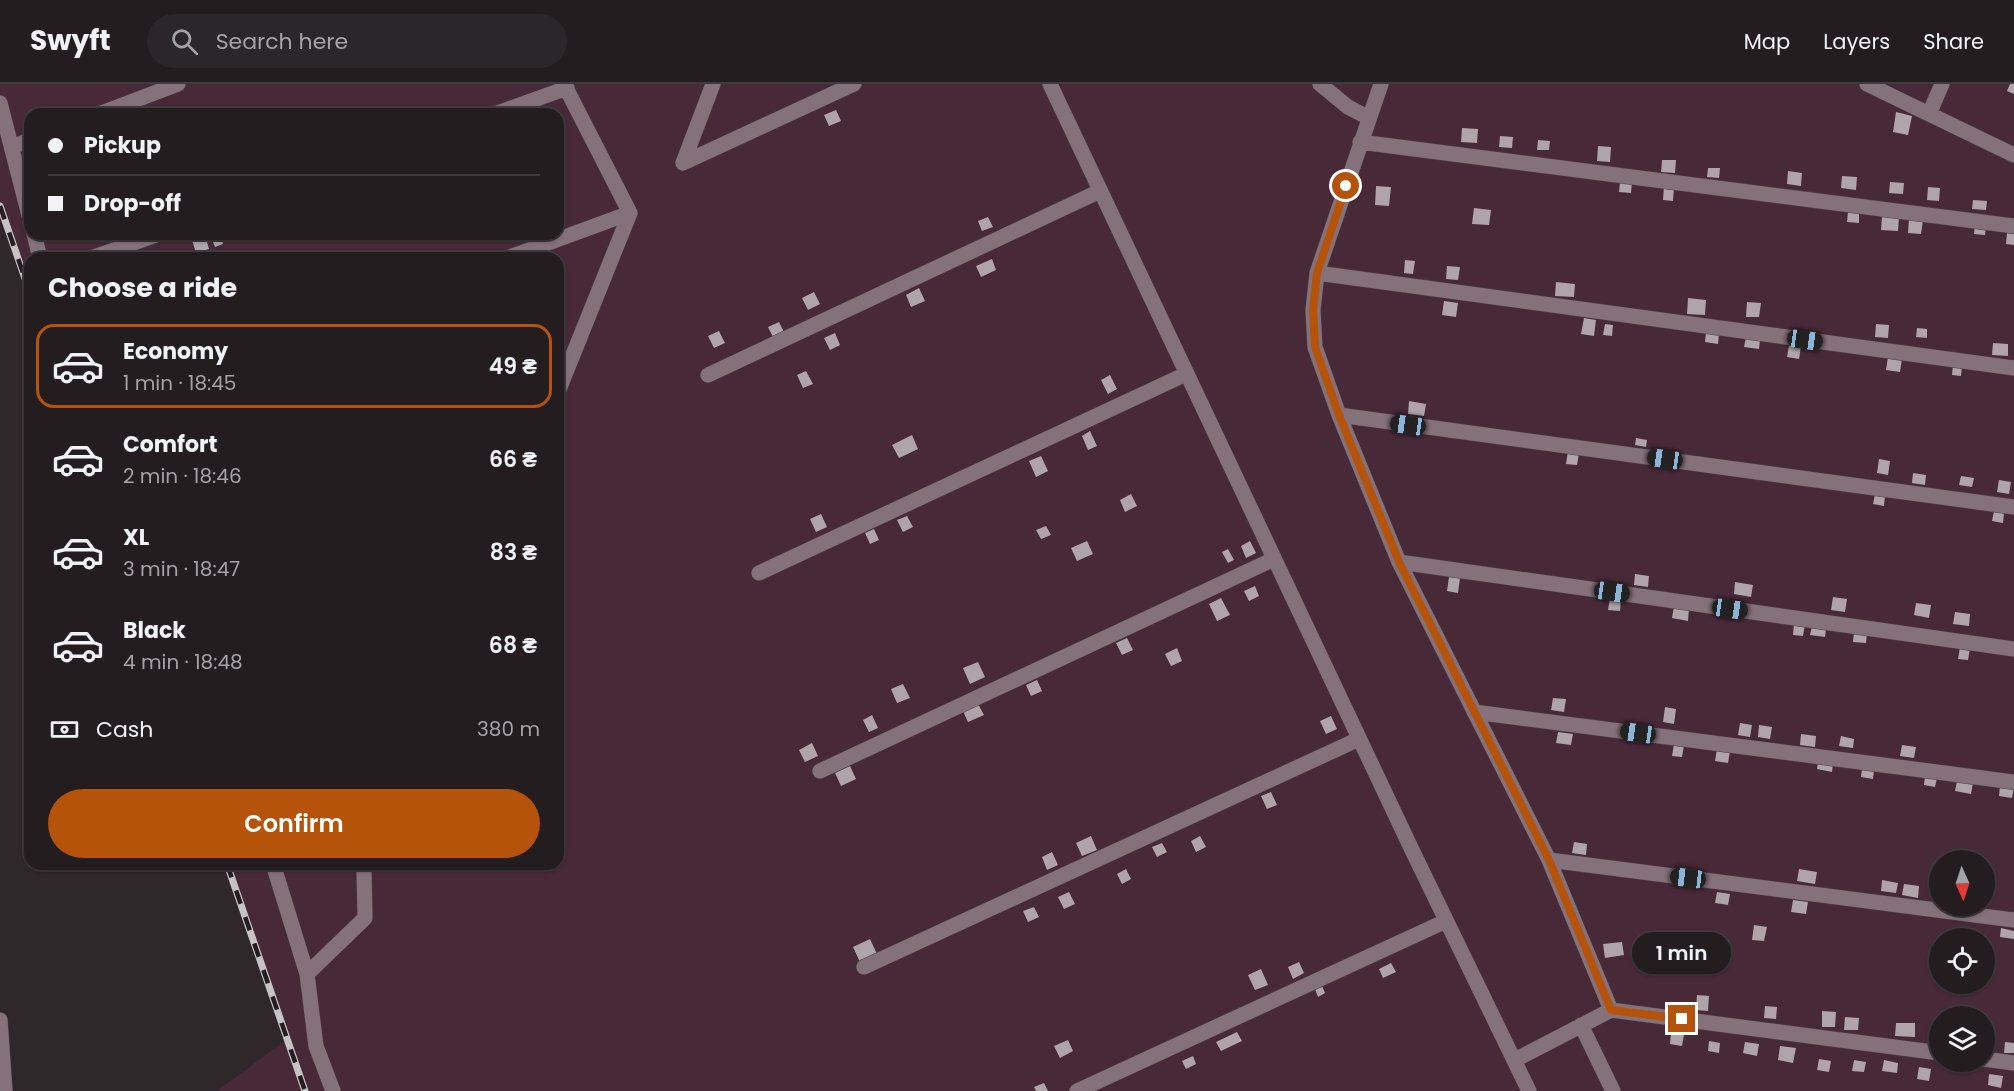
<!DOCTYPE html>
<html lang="en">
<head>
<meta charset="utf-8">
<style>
	:root { --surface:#231d20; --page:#2b2629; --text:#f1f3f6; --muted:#a3a2a5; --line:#403b3e; --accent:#b45309 }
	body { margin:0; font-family:Poppins,sans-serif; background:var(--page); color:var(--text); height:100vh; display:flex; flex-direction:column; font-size:22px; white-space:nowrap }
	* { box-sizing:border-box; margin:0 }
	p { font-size:20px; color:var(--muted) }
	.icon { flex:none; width:33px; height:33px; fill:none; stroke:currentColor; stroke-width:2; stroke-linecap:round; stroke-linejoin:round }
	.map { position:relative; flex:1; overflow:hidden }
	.details { position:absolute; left:24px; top:168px; width:540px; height:618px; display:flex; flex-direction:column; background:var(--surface); border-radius:18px; box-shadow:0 2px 4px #0004,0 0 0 2px var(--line) }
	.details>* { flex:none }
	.hud { position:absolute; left:24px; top:24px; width:540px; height:132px; border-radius:18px; box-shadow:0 2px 4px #0004,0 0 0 2px var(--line); display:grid; align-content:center; height:132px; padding:0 24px; background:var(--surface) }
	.needle { width:39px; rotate:177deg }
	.tools { position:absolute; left:1929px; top:766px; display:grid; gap:12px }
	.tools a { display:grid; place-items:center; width:66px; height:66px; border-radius:50%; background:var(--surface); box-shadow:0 2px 4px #0004,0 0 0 2px var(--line); font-size:30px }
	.end { position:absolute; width:27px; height:27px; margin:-14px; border:8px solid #b45309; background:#fff; box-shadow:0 0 0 3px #fff }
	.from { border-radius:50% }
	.bubble { position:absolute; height:42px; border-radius:21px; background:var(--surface); box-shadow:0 2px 4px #0004,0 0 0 2px var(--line); font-size:20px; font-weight:600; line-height:42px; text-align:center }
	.car { position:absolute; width:18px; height:36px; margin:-18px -9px; border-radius:8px; box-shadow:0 0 4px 2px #0007; background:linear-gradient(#222 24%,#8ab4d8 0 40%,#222 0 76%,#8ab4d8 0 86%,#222 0) }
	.hud b { display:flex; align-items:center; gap:21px; height:57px; font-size:22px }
	.hud b+b { border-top:2px solid var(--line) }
	.hud i { width:15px; height:15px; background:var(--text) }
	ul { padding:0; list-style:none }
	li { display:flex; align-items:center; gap:18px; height:84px; margin:0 12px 9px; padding:0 12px; border:3px solid transparent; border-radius:18px }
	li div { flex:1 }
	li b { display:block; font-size:22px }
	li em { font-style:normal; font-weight:600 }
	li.current { border-color:var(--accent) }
	li>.icon { width:54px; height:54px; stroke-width:1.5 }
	h2 { padding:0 24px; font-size:27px; line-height:72px }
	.pay { display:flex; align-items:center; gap:15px; height:66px; padding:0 24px; font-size:22px }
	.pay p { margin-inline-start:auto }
	.primary-button { display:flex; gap:12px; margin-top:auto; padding:12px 24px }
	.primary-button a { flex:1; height:69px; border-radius:36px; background:var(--accent); color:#fff; font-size:24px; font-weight:600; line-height:69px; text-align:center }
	header { display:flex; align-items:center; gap:36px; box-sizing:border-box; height:84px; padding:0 30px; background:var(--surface); border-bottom:2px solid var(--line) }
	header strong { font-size:28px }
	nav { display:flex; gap:33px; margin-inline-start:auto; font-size:21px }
	.search { width:420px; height:54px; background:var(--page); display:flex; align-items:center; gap:15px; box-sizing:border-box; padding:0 21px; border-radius:33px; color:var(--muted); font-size:22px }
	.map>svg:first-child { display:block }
</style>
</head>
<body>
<header>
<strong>Swyft</strong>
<div class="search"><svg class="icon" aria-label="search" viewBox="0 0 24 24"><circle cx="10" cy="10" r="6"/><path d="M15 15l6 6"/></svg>Search here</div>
<nav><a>Map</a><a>Layers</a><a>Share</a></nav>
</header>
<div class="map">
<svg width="2014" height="1007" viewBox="0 0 2014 1007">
	<rect width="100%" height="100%" fill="#2f272a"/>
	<!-- green -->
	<path fill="#482938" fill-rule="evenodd" d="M0,0H2014V1007H217L286,956L227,780H558V174H30V205L0,118ZM30,30H558V150H30ZM1940,777H1984V822H1940ZM1940,855H1984V900H1940ZM1940,933H1984V978H1940Z"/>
	<!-- building -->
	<path fill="#afa4a9" d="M2010,0H2014V10L2007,7Z
		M836,26L841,37L829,42L824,31Z
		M1896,28L1912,32L1908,51L1893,48Z
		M1462,44L1478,45L1477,59L1461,58Z
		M1500,52L1513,53L1512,64L1499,63Z
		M1538,56L1550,57L1549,66H1537Z
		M1598,62L1611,63L1610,78L1597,77Z
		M1662,76H1676L1675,89L1661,88Z
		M1708,84H1720L1719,94L1707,93Z
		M1788,87L1802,89L1801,102L1787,100Z
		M1842,92L1857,93L1856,106L1841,104Z
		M1620,98H1632L1631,109L1619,108Z
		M1890,98L1904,99L1903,110L1889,109Z
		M1376,102L1391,103L1389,122L1375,121Z
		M1664,102L1674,103L1673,117L1663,116Z
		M1928,103L1940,104L1939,117L1927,116Z
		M1973,116L1987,117L1986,126L1972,125Z
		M1474,124L1491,126L1489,141L1472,140Z
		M1848,128L1859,129V139L1847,138Z
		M1882,132L1899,133L1898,147L1881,146Z
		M988,133L993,143L982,147L978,137Z
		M1909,135L1923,136L1921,150L1908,149Z
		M1975,141L1986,142L1985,151L1974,150Z
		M2007,149L2014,150V161L2006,160Z
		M210,150H220L223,160L215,163Z
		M205,151L209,165L196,169L192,156Z
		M992,175L996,186L981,193L976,182Z
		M1405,176L1415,177L1413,190L1404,189Z
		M1447,182L1460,183L1458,196L1446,195Z
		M1556,198L1575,200L1574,213L1555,212Z
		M919,204L925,217L911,223L906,211Z
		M814,208L820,220L808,226L802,214Z
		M1688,214L1706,216L1705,231L1687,230Z
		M1444,217L1458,219L1456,233L1442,231Z
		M1747,218L1761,219L1759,233H1746Z
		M1584,234L1596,236L1594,252L1581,250Z
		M779,238L784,248L773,253L768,243Z
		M1605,240L1613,241L1612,252L1603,251Z
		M1876,240L1889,241L1888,254L1875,253Z
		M1917,244L1927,245V254L1916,253Z
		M719,247L725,259L714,264L708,252Z
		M1706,248L1719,250L1718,260L1705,258Z
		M835,249L840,261L830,266L824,254Z
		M1746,253L1760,256L1759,265L1744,263Z
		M1993,259L2008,260V272L1992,271Z
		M1789,261L1801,263L1799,275L1787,273Z
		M1888,273L1902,275L1900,288L1886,286Z
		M1953,281L1962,282L1961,292L1952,291Z
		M806,287L813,300L803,304L797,291Z
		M1110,291L1117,305L1108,310L1101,296Z
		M1409,317L1426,320L1424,332L1408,330Z
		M1090,347L1097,362L1088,366L1082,352Z
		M912,351L918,365L899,374L892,361Z
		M1636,354L1647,356L1646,363L1635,361Z
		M1568,367L1579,369L1577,381L1566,380Z
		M1041,372L1048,387L1036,393L1029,377Z
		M1879,375L1890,377L1888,391L1877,389Z
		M1913,389L1926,391L1925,401L1912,399Z
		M1961,392L1974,394L1972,403L1959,401Z
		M1999,396L2011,398L2009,410L1997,408Z
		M1131,410L1137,422L1125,428L1120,416Z
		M1875,410L1885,412L1884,422L1873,420Z
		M1994,427L2004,429L2003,439L1992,437Z
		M821,430L827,443L816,448L810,435Z
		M907,432L913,443L903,448L897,436Z
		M1046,442L1051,451L1041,455L1036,446Z
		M874,445L879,456L870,460L865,449Z
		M1087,457L1093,470L1077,477L1071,464Z
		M1250,457L1256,469L1246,474L1241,462Z
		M1228,465L1234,476L1228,479L1222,468Z
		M1635,490L1649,492L1648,503L1634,501Z
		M1449,493L1460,494L1458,509L1447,507Z
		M1735,498L1753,501L1751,513L1734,510Z
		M1255,502L1259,512L1249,517L1244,507Z
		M1833,513L1847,515L1845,528L1831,526Z
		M1221,514L1230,531L1217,537L1209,520Z
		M1610,514L1621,516L1620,527L1608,526Z
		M1916,519L1931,521L1929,534L1914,531Z
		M1674,522L1689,524L1688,537L1672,534Z
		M1955,528L1970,530L1969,542L1953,540Z
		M1794,539L1805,540L1803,552L1793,551Z
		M1812,542L1826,545L1825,553L1810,551Z
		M1854,548L1867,549L1866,559L1853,558Z
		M1127,554L1133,566L1122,571L1116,559Z
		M1960,563L1970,564L1968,576L1958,575Z
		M1177,564L1182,577L1171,582L1165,570Z
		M978,578L985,593L970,600L963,584Z
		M1037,596L1042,607L1031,612L1026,601Z
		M903,600L910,614L897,619L891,605Z
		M1553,614L1566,615L1564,628L1551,626Z
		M978,620L984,631L968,638L963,627Z
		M1665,623L1676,625L1674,640L1663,638Z
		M872,631L878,644L869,648L863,636Z
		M1331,632L1337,645L1326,650L1320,637Z
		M1740,639L1752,641L1750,653L1738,651Z
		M1759,641L1772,643L1770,655L1758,653Z
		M1558,648L1573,650L1571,661L1556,659Z
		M1801,650L1816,652L1815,663L1800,661Z
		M1841,652L1854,655L1853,664L1839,662Z
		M812,659L818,672L805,678L799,666Z
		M1674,660L1684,661L1682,673L1672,672Z
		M1902,661L1916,663L1914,674L1900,672Z
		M1717,665L1730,667L1728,679L1715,677Z
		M1818,677L1833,679L1832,688L1817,685Z
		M850,682L856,695L841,702L835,689Z
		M1862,684L1874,686L1873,695L1861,693Z
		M1925,692L1937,694L1935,703L1924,701Z
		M1957,697L1973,699L1971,710L1955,707Z
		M2000,702L2014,704L2012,714L1999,712Z
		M1271,708L1277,721L1267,725L1261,712Z
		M1091,752L1097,766L1082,772L1076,759Z
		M1200,752L1206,763L1196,768L1191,757Z
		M1574,758L1587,760L1586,771L1572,769Z
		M1162,759L1167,768L1157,773L1152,763Z
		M1052,768L1058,781L1047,786L1042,773Z
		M1126,785L1131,795L1122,800L1117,790Z
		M1799,785L1817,788L1815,800L1797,797Z
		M1882,796L1898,799L1896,809L1881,807Z
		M1904,800L1919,802L1918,814L1902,811Z
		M1069,808L1075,820L1064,825L1058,813Z
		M1717,808L1730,810L1728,821L1715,819Z
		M1793,816L1808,818L1806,830L1791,828Z
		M1034,823L1039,833L1028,838L1023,827Z
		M1754,841L1767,843L1764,857L1752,856Z
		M2001,844L2014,847V855L2000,853Z
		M870,855L877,870L860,878L853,863Z
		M1622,858L1624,871L1605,874L1603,860Z
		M1299,878L1304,889L1293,895L1288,883Z
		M1391,879L1396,888L1383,894L1379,885Z
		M1261,885L1268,901L1255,906L1248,891Z
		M1322,902L1325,909L1318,913L1315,905Z
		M1697,911L1709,912L1708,927L1696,926Z
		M1765,922L1777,923L1776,935L1764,934Z
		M1822,927L1836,928L1835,943H1822Z
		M1845,933L1859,934L1858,946H1844Z
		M1896,939H1915V953L1895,952Z
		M1237,948L1242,957L1221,967L1216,958Z
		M1671,949L1684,951L1682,962L1670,960Z
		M1068,956L1073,967L1060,974L1054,962Z
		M1709,957L1720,959L1719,969L1708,967Z
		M1745,958L1759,960L1757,972L1743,969Z
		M2005,958L2014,959V969H2004Z
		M1780,962L1796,964L1793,979L1778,976Z
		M1193,972L1196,980L1186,985L1182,977Z
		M1819,975L1831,977L1829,988L1817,986Z
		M1854,976L1866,978L1864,988L1852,987Z
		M1884,976L1898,979L1897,989L1882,987Z
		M1919,983L1931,985L1929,997L1917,995Z
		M1989,990L2003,992L2001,1004L1988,1001Z
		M1044,999L1048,1007H1036L1034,1003Z"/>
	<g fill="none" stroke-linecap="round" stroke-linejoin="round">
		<defs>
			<path id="minor" d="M1050,0L1412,766L1529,1007
				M1320,0L1348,23L1369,34
				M1381,0L1317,189L1313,226L1315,263L1339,331L1399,478L1549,776L1611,926
				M1867,0L2014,71
				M0,19L30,135
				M99,30L178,0
				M495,30L567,4
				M1929,30L1942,0
				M1360,58L2014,142
				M12,63L30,56
				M683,79L854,0
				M683,79L713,0
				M34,150L40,174
				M91,174L159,150
				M507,174L630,129
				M1317,189L2014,284
				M708,291L1100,107
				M558,308L630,129L564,0
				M1339,331L2014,423
				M1399,478L2014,565
				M759,489L1186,290
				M1474,628L2014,698
				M820,687L1274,475
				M1549,776L2014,836
				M273,780L307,890L316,962L333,1007
				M864,883L1359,655
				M307,890L365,834L364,785L367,780
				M0,936L5,1007
				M1581,941L1613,1007
				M1984,975L2014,979
				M1515,976L1611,926L1940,969
				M1077,1007L1446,837"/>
		</defs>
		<!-- minor casing -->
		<use href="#minor" stroke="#4b4346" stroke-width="16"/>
		<!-- minor -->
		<use href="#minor" stroke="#85717a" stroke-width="15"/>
		<defs>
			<path id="rail" d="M0,122L30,209
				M227,780L305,1007"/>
		</defs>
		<!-- rail casing -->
		<use href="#rail" stroke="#c7c2c4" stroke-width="7"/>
		<!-- rail -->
		<use href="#rail" stroke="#251d21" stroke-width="4.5" stroke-dasharray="14" stroke-linecap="butt"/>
	</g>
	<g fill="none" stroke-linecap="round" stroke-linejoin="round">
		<!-- route -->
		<path stroke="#b45309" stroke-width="8" d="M1346,102L1317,189L1313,226L1315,263L1339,331L1399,478L1549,776L1611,926L1682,935"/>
	</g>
</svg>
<div class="tools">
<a><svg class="needle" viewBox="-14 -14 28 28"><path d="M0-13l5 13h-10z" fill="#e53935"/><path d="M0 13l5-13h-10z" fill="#a3a2a5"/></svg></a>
<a><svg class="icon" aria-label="locate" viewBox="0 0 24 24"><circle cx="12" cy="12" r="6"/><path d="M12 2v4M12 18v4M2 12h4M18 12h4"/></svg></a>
<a><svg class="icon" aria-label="layers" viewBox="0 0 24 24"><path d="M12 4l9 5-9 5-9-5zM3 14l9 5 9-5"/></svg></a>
</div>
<i class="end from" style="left:1346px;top:102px"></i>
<i class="end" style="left:1682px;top:935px"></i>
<div class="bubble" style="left:1632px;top:848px;width:99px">1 min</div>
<i class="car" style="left:1805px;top:256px;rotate:98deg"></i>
<i class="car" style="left:1408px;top:341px;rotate:278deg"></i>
<i class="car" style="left:1665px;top:375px;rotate:278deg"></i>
<i class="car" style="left:1612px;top:508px;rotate:98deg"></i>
<i class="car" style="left:1730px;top:525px;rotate:98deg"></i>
<i class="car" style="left:1638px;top:649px;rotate:278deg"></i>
<i class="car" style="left:1688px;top:794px;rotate:277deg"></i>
<div class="hud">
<b><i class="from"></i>Pickup</b>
<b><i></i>Drop-off</b>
</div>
<section class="details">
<h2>Choose a ride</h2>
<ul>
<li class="current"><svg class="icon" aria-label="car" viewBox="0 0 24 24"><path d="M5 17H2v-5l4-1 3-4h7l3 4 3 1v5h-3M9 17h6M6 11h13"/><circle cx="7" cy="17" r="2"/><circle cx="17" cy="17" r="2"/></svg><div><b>Economy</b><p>1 min · 18:45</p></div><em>49 ₴</em></li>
<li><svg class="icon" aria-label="car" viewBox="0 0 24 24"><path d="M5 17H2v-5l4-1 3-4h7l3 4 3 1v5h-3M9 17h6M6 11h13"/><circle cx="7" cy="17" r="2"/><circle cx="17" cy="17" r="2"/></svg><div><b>Comfort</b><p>2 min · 18:46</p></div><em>66 ₴</em></li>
<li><svg class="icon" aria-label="car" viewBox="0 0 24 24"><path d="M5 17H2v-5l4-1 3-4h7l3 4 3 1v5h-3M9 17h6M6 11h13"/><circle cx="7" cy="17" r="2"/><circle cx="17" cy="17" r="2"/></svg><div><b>XL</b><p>3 min · 18:47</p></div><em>83 ₴</em></li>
<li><svg class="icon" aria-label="car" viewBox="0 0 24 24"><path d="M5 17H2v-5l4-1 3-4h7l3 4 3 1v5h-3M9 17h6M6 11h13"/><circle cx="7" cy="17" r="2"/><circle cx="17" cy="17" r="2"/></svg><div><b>Black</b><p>4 min · 18:48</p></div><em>68 ₴</em></li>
</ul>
<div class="pay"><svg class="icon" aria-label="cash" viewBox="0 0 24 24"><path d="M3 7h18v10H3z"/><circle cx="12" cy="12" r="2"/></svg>Cash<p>380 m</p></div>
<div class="primary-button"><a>Confirm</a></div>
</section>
</div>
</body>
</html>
